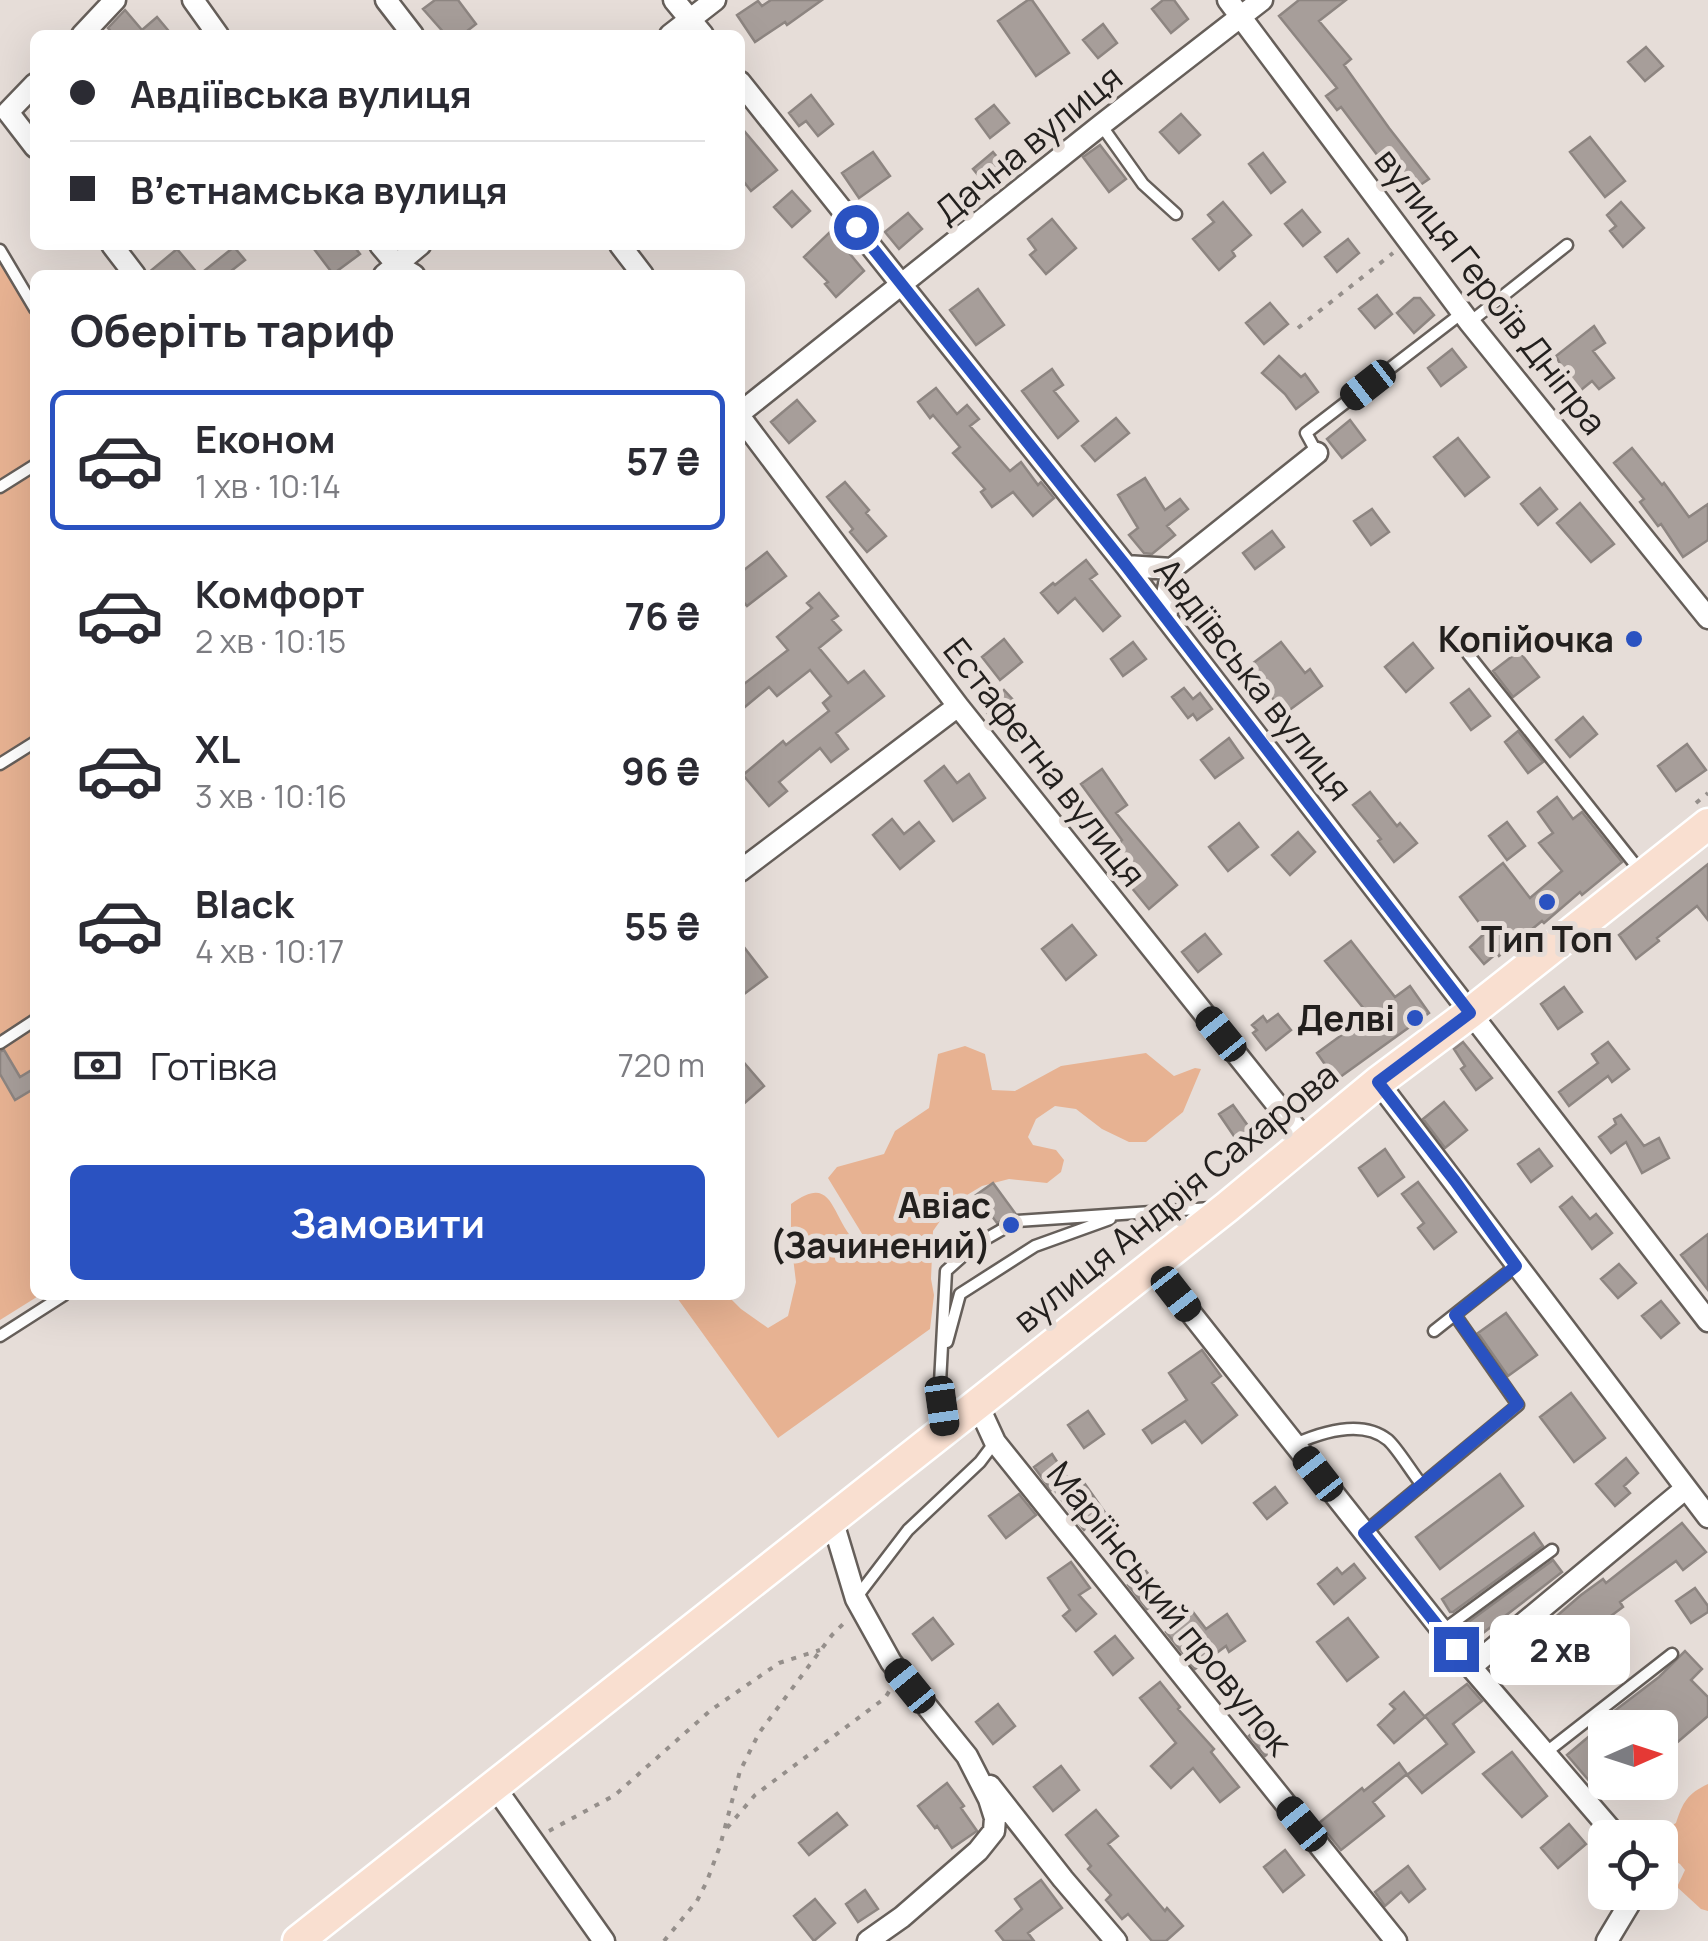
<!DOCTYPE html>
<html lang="uk">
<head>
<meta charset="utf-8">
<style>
	:root { --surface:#fff; --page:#f2f2f3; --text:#2b2b33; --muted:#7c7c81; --line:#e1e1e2; --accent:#2a52c1 }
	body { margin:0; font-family:Manrope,sans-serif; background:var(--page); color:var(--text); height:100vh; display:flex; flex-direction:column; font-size:38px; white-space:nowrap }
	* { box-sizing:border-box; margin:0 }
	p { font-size:32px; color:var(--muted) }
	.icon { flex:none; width:55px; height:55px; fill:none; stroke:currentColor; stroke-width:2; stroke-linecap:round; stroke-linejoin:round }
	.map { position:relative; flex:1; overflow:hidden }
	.sheet { position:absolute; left:30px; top:270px; width:715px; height:1030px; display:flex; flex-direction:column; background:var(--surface); border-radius:15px; box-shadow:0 10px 40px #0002 }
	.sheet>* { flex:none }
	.hud { position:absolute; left:30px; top:30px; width:715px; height:220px; border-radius:15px; box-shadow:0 10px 40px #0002; display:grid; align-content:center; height:220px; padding:0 40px; background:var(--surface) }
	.needle { width:65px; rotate:87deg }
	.fabs { position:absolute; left:1588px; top:1710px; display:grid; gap:20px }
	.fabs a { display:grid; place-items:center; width:90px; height:90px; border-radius:15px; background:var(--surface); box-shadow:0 10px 40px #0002; font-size:50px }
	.end { position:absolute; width:45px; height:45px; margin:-22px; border:12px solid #2a52c1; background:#fff; box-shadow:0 0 0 5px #fff }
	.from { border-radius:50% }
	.bubble { position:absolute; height:70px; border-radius:15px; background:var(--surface); box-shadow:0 10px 40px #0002; font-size:32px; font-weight:700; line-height:70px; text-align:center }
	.car { position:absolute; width:30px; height:60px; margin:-30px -15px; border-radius:12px; box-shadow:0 0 8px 2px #0007; background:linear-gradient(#222 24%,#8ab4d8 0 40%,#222 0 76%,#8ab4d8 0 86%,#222 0) }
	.hud b { display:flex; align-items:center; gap:35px; height:95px; font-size:38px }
	.hud b+b { border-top:2px solid var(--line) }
	.hud i { width:25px; height:25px; background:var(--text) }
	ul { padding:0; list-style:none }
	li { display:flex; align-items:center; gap:30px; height:140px; margin:0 20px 15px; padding:0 20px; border:5px solid transparent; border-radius:15px }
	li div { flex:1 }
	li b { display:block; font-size:38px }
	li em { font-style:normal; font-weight:700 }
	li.selected { border-color:var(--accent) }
	li>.icon { width:90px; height:90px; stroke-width:1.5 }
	h2 { padding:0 40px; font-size:45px; line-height:120px }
	.pay { display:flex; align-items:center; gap:25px; height:110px; padding:0 40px; font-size:38px }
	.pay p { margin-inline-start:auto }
	.button { display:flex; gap:20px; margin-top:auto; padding:20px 40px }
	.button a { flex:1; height:115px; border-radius:15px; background:var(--accent); color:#fff; font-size:40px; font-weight:700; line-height:115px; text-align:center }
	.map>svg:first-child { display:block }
</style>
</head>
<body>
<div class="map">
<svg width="1708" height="1941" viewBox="0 0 1708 1941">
	<rect width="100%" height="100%" fill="#e6ddd8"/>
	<!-- green -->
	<path fill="#e7b292" d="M0,245L35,301V1295H40L0,1320Z
		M965,1046L985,1054L992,1090L1015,1091L1061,1066L1146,1053L1174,1076L1195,1068L1201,1069L1183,1112L1146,1142H1129L1102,1129L1076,1109L1055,1106L1036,1119L1028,1137L1033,1145L1056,1150L1064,1160L1061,1172L1047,1183L1009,1179L982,1186L952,1204L933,1231L931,1279L934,1295L930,1329L778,1438L675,1295H727L741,1309L768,1328L788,1316L796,1282L791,1241V1204C835,1171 830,1218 857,1243L864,1237L828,1178L837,1167L884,1154L895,1131L929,1108L938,1054Z
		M1708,1784V1911L1701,1909L1677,1887L1685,1870L1680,1864L1660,1853L1659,1837L1664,1830L1676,1823C1683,1802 1687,1794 1708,1784Z"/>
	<!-- building -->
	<path fill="#a79e9a" stroke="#8d8581" stroke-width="2.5" d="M435,0H458L476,24L462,35H446L423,9Z
		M771,0H822L787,25L785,22L755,42L737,15L758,1L762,6Z
		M1028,0H1032L1069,53L1036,76L998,21Z
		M1163,0H1174L1188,19L1171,33L1152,9Z
		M1299,0H1346L1319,21L1351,59L1344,65L1389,128L1429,179L1404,196L1394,181L1396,180L1341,107L1337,110L1326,96L1337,88L1279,16Z
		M125,10L142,30L157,17L172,35H114L108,28Z
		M1103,24L1117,43L1098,58L1083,40Z
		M1646,47L1663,66L1645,81L1628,62Z
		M811,95L833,124L818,136L806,121L799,126L789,113Z
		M994,105L1009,123L990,138L976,119Z
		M1181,114L1200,135L1179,153L1160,132Z
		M740,126L777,170L751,191L740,177Z
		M1590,137L1625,181L1605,197L1570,152Z
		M1100,145L1126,179L1109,192L1083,157Z
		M873,152L890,176L859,198L842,173Z
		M993,152L1007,169L987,186L973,169Z
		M1263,153L1285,182L1271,193L1249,164Z
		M792,191L810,211L792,227L774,207Z
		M1223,202L1251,235L1232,251L1235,256L1219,270L1193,239L1214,222L1208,215Z
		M1621,202L1644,228L1623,247L1610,231L1616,226L1607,215Z
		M1302,210L1320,232L1303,246L1285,224Z
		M908,213L922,229L899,249L885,232Z
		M1052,219L1076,248L1046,274L1030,255L1036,250L1028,239Z
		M831,231L864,271L836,297L825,284L828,282L804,257Z
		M1348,239L1359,253L1337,272L1325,257Z
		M311,245H353L360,254L333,274Z
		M234,247L245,260L226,275H199Z
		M177,249L199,275H149L148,273Z
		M978,289L1004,325L976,345L950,310Z
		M1377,295L1392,314L1375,328L1359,309Z
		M1414,298H1420L1434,315L1414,333L1397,313Z
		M1270,303L1288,324L1264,344L1246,323Z
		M1594,326L1605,343L1593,351L1614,378L1599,389L1592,381L1564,404L1551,387L1566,375L1556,356Z
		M1452,349L1466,367L1441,386L1428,368Z
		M1279,356L1301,377L1305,374L1318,392L1296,409L1285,394L1262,373Z
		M1052,369L1063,385L1054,391L1078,421L1058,438L1022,391Z
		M936,388L957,414L967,405L979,419L970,426L1010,471L1021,462L1038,485L1041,482L1054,498L1033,516L1013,492L992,507L981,492L985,489L953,453L960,447L933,415L930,418L918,402Z
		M797,400L815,421L789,443L771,422Z
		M1116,418L1129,433L1095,461L1082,446Z
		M1350,420L1365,440L1342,458L1327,439Z
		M1458,438L1489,477L1465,496L1434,457Z
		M1632,448L1662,485L1664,483L1689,517L1708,504V540L1683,557L1661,524L1658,526L1640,502L1644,499L1614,463Z
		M1145,478L1165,510L1180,499L1188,509L1167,526L1175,535L1152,554L1144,553L1129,535L1138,528L1118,495Z
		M845,482L869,510L866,513L886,536L867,552L850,532L853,529L827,497Z
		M1540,488L1557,509L1538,525L1521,504Z
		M1580,503L1614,544L1591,562L1557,523Z
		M1372,509L1389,532L1371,545L1354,521Z
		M1272,531L1284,547L1255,569L1243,553Z
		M767,552L786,576L747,606L740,598V573Z
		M1086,560L1097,574L1090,579L1120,616L1103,631L1075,598L1058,613L1041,593L1053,583L1055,585Z
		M819,593L838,616L832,620L841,630L819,648L848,683L864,671L884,696L836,733L848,749L831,762L820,748L779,782L787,791L769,806L743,775L783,741L786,745L829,711L823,703L831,696L810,670L777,696L769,687L740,711V687L788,650L777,637L812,608L807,603Z
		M1004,639L1022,662L1000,680L982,657Z
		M1133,642L1146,659L1123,676L1111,659Z
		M1281,642L1305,673L1310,669L1322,686L1284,714L1258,678L1253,681L1244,670Z
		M1413,643L1433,668L1406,692L1385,667Z
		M1519,651L1539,677L1513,697L1493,671Z
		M1184,688L1193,699L1200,693L1212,709L1197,720L1193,714L1188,718L1172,697Z
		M1469,689L1490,716L1471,730L1451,703Z
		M1004,690L1018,705L997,724L984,709Z
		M1583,717L1597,734L1570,757L1556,740Z
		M1518,731L1543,762L1528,773L1505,742Z
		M1229,738L1243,758L1215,778L1201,760Z
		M1687,744L1706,770L1676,791L1658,766Z
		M944,766L957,783L969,774L985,798L953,821L925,781Z
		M1102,769L1127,805L1116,813L1177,885L1149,909L1131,887L1136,883L1108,852L1122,840L1081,784Z
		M1370,792L1397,826L1400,823L1417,843L1394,862L1378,841L1381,839L1353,805Z
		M1557,797L1573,819L1582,812L1622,862L1582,895L1580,892L1544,923L1542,921L1499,956L1497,953L1484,964L1470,947L1486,932L1460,897L1503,863L1530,898L1562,871L1539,843L1553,833L1538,812Z
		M892,819L904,834L919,822L934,841L900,869L873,835Z
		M1507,822L1525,846L1507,860L1489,836Z
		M1239,823L1258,847L1228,871L1209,847Z
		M1298,832L1315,852L1290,875L1272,855Z
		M1708,864V920L1697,906L1657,938L1659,941L1636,959L1619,935Z
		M1072,925L1096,955L1066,980L1042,949Z
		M1205,934L1221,954L1198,972L1182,952Z
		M1351,941L1395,997L1410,986L1429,1013L1336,1080L1317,1053L1369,1015L1325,961Z
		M740,942L767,977L740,997Z
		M1564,987L1582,1012L1558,1029L1541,1004Z
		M1278,1014L1291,1030L1266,1050L1253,1033L1257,1030L1252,1025L1263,1016L1267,1022Z
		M1463,1042L1492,1078L1476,1090L1461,1069L1465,1066L1454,1049Z
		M1608,1042L1629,1069L1612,1082L1608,1076L1569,1106L1559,1092L1598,1063L1592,1054Z
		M4,1050L20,1077L35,1068V1088L15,1100L0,1074V1052Z
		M740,1058L764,1086L740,1107Z
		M1444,1102L1467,1130L1445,1148L1423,1119Z
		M1233,1105L1251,1130L1236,1139L1219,1114Z
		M1621,1115L1644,1146L1659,1138L1669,1158L1642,1173L1626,1142L1611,1153L1599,1137L1616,1124L1614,1119Z
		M1385,1149L1404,1177L1378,1196L1359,1168Z
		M1539,1149L1552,1166L1531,1182L1518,1164Z
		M1418,1182L1456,1232L1434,1249L1418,1228L1424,1223L1402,1194Z
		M993,1183L1015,1213L997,1223L976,1195Z
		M1572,1197L1590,1219L1596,1214L1612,1233L1592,1249L1560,1207Z
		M1708,1234V1290L1681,1255Z
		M1619,1264L1636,1283L1618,1298L1601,1279Z
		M1661,1301L1679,1323L1661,1338L1642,1316Z
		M1506,1313L1537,1355L1508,1376L1478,1333Z
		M1202,1350L1221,1376L1212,1383L1237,1415L1202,1443L1185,1421L1152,1443L1143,1430L1187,1400L1169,1373Z
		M1571,1393L1605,1438L1574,1462L1540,1417Z
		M1088,1411L1104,1434L1084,1448L1068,1425Z
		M1052,1454L1076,1491L1085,1484L1106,1514L1084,1530L1053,1488L1051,1490L1034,1467Z
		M1626,1458L1638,1473L1624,1486L1630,1493L1615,1506L1596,1484Z
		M1500,1474L1523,1506L1440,1569L1416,1537Z
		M1275,1487L1287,1503L1267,1519L1254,1503Z
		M1019,1494L1036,1515L1006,1538L989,1516Z
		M1682,1523L1706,1552L1683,1570L1676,1561L1620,1602L1623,1607L1596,1627L1600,1632L1581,1648L1573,1638L1539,1666L1522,1646L1581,1595L1603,1579L1606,1583Z
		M1534,1533L1543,1546L1453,1612H1450L1442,1599Z
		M1553,1560L1562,1572L1474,1640L1463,1626Z
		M1071,1562L1090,1588L1079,1595L1096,1614L1076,1631L1063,1616L1070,1610L1048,1578Z
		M1354,1564L1365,1578L1334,1604L1318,1584L1337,1568L1342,1574Z
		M1146,1571L1165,1596L1147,1609L1128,1585Z
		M1695,1588L1708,1606V1612L1691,1623L1676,1601Z
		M1193,1612L1206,1629L1227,1614L1245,1641L1229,1652L1226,1646L1195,1669L1166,1632Z
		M933,1618L953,1644L932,1660L913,1634Z
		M1348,1618L1378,1657L1347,1681L1317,1642Z
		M1115,1636L1133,1658L1113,1675L1095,1652Z
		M1685,1651L1702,1669L1691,1680L1708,1697V1716L1673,1746L1660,1731V1728H1605V1771L1591,1783L1567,1755L1599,1728H1592L1659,1677Z
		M1160,1682L1180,1707L1178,1709L1214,1749L1211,1752L1239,1787L1220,1802L1193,1768L1171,1788L1151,1766L1176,1743L1140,1698Z
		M1467,1684L1482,1701L1453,1724L1474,1752L1422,1793L1407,1775L1447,1744L1425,1716Z
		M1404,1692L1425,1717L1394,1743L1378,1725L1395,1709L1390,1704Z
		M998,1704L1015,1726L993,1744L976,1722Z
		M1264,1723L1281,1743L1265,1756L1249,1736Z
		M1512,1752L1547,1796L1522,1817L1483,1774Z
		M1399,1763L1407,1774L1373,1802L1384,1816L1341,1850L1319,1823L1362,1788L1364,1791Z
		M1061,1766L1079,1790L1053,1811L1034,1787Z
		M947,1783L964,1806L961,1808L977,1831L952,1848L937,1826L935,1828L918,1806Z
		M1096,1810L1118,1836L1108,1844L1165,1911L1167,1908L1183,1926L1166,1941H1152L1128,1914L1122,1919L1106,1900L1111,1895L1088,1869L1091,1866L1066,1835Z
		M837,1813L847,1825L809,1855L799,1843Z
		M1569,1824L1586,1844L1558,1868L1541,1848Z
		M1285,1850L1304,1875L1283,1892L1264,1867Z
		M1408,1866L1425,1889L1409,1902L1401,1892L1385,1906L1375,1892Z
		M1041,1880L1062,1908L1028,1933L1034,1941H1004L996,1931L1022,1909L1015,1899Z
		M865,1890L878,1909L858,1922L846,1904Z
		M815,1899L835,1923L814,1941L794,1916Z"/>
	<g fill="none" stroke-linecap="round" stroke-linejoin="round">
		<defs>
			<path id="lane" d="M1101,125L1143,184L1176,214
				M0,250L35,309
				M1470,322L1567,245
				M1317,453L1306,433L1462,313
				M0,487L35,465
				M1468,654L1641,872
				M0,764L35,742
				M0,1043L35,1020
				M1434,1331L1516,1266
				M0,1336L64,1295
				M947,1342L960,1294L1035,1246L1110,1219
				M945,1421L940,1383L946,1271L975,1245L1017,1221L1211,1208
				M1295,1444C1322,1432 1362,1419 1388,1440C1398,1449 1412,1473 1422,1485
				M1365,1532L1518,1405L1455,1315
				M856,1598L908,1530L980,1462L995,1442
				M1442,1631L1552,1550
				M1544,1754L1672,1654"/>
			<path id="street" d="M193,0L218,35
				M386,0L413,35
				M674,0L703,35
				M1228,0L1470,323L1708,618
				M82,35L115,0
				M670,35L715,0
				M740,82L1126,566L1708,1321
				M35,84L8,112L35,147
				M112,245L135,275
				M380,245L397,265L414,275
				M620,245L643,275
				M384,275L420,245
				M740,413L1101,125L1262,0
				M740,417L958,706L1306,1141
				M1126,566L1172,569
				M1167,619L1166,600L1172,569L1317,453
				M740,871L958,706
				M1378,1082L1708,1517
				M1152,1264L1471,1667L1618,1838
				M977,1403L995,1442L1396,1941
				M832,1519L856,1599L891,1662L967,1756L989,1799L995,1818L994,1831L978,1851L902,1917L868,1941
				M1471,1667L1685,1489
				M494,1786L604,1941
				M990,1786L1063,1879L1116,1941
				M1607,1941L1631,1901L1633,1892"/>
			<path id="primary" d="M298,1941L1227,1207L1378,1082L1470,1013L1708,824"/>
		</defs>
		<!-- lane casing -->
		<use href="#lane" stroke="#665f5a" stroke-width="15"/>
		<!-- street casing -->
		<use href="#street" stroke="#665f5a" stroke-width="25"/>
		<!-- primary casing -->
		<use href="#primary" stroke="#fff" stroke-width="35"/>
		<!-- path -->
		<path stroke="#958f8b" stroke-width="4" stroke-dasharray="5 8" stroke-linecap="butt" d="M1298,328L1393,253
			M1696,803L1708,793
			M727,1828L755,1795L885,1698L890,1690
			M549,1831L615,1795L711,1710L779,1663L820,1650
			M664,1941L697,1901L707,1881L720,1846L740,1771L759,1733L832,1635L846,1621"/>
		<!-- lane -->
		<use href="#lane" stroke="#fff" stroke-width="10"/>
		<!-- street -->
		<use href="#street" stroke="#fff" stroke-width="20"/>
		<!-- primary -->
		<use href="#primary" stroke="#f9dfd0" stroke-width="30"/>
	</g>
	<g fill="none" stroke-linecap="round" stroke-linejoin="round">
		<!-- route -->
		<path stroke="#2a52c1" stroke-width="12" d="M856,227L1126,566L1470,1013L1378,1082L1455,1181L1516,1266L1455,1315L1518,1404L1364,1533L1456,1649"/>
	</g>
	<!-- markers -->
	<g fill="#2a52c1" stroke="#e6ddd8" stroke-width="4">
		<circle cx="1634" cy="639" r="10"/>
		<circle cx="1547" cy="902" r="10"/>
		<circle cx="1415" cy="1018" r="10"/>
		<circle cx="1011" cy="1225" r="10"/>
	</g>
	<g text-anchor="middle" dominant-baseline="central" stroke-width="10" stroke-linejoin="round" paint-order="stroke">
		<!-- street labels -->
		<g font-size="35" fill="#23201e" stroke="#e6ddd8">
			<text transform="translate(1028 144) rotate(-39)">Дачна вулиця</text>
			<text transform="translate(1491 291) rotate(52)">вулиця Героїв Дніпра</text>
			<text transform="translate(1254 679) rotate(52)">Авдіївська вулиця</text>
			<text transform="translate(1045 762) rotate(52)">Естафетна вулиця</text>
			<text transform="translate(1175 1197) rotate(-39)">вулиця Андрія Сахарова</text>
			<text transform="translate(1170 1608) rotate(51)">Маріїнський провулок</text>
		</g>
		<!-- poi labels -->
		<g font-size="35" font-weight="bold" fill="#23201e" stroke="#e6ddd8" text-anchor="end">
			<text x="1614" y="639">Копійочка</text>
			<text x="1547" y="939" text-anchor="middle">Тип Топ</text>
			<text x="1395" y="1018">Делві</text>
			<text x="991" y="1205">Авіас<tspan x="991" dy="40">(Зачинений)</tspan></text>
		</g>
	</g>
</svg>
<div class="fabs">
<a><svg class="needle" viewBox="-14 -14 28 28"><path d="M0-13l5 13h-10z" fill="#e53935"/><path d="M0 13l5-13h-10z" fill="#7c7c81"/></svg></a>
<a><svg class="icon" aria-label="locate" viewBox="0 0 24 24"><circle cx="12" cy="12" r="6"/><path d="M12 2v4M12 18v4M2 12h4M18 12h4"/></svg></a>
</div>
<i class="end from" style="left:856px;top:227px"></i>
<i class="end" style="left:1456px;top:1649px"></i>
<div class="bubble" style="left:1490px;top:1615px;width:140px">2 хв</div>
<i class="car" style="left:1368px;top:385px;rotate:232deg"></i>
<i class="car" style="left:1221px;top:1034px;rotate:321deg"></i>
<i class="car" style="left:1176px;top:1294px;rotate:142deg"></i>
<i class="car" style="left:942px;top:1406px;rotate:172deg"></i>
<i class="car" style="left:1318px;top:1474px;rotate:322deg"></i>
<i class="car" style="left:910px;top:1686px;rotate:321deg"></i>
<i class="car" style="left:1302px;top:1824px;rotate:321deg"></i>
<div class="hud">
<b><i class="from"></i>Авдіївська вулиця</b>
<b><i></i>Вʼєтнамська вулиця</b>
</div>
<section class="sheet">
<h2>Оберіть тариф</h2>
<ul>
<li class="selected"><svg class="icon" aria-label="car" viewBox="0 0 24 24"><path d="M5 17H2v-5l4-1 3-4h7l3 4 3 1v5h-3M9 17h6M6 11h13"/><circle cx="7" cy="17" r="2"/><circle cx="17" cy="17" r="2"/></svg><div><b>Економ</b><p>1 хв · 10:14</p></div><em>57 ₴</em></li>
<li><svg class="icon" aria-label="car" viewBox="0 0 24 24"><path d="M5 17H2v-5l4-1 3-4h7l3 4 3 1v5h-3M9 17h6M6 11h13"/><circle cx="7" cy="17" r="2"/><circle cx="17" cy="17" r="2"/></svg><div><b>Комфорт</b><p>2 хв · 10:15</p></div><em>76 ₴</em></li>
<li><svg class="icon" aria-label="car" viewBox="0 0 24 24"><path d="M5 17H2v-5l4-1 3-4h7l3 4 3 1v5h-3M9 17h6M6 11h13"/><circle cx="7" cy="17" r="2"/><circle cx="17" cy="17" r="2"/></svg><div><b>XL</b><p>3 хв · 10:16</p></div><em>96 ₴</em></li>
<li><svg class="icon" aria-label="car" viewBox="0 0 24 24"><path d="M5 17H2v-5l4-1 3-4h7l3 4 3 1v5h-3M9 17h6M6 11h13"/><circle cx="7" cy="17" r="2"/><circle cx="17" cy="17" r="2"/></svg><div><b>Black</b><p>4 хв · 10:17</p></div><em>55 ₴</em></li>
</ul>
<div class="pay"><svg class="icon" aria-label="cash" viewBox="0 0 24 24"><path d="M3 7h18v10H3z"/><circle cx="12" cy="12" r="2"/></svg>Готівка<p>720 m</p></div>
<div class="button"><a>Замовити</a></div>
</section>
</div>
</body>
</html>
